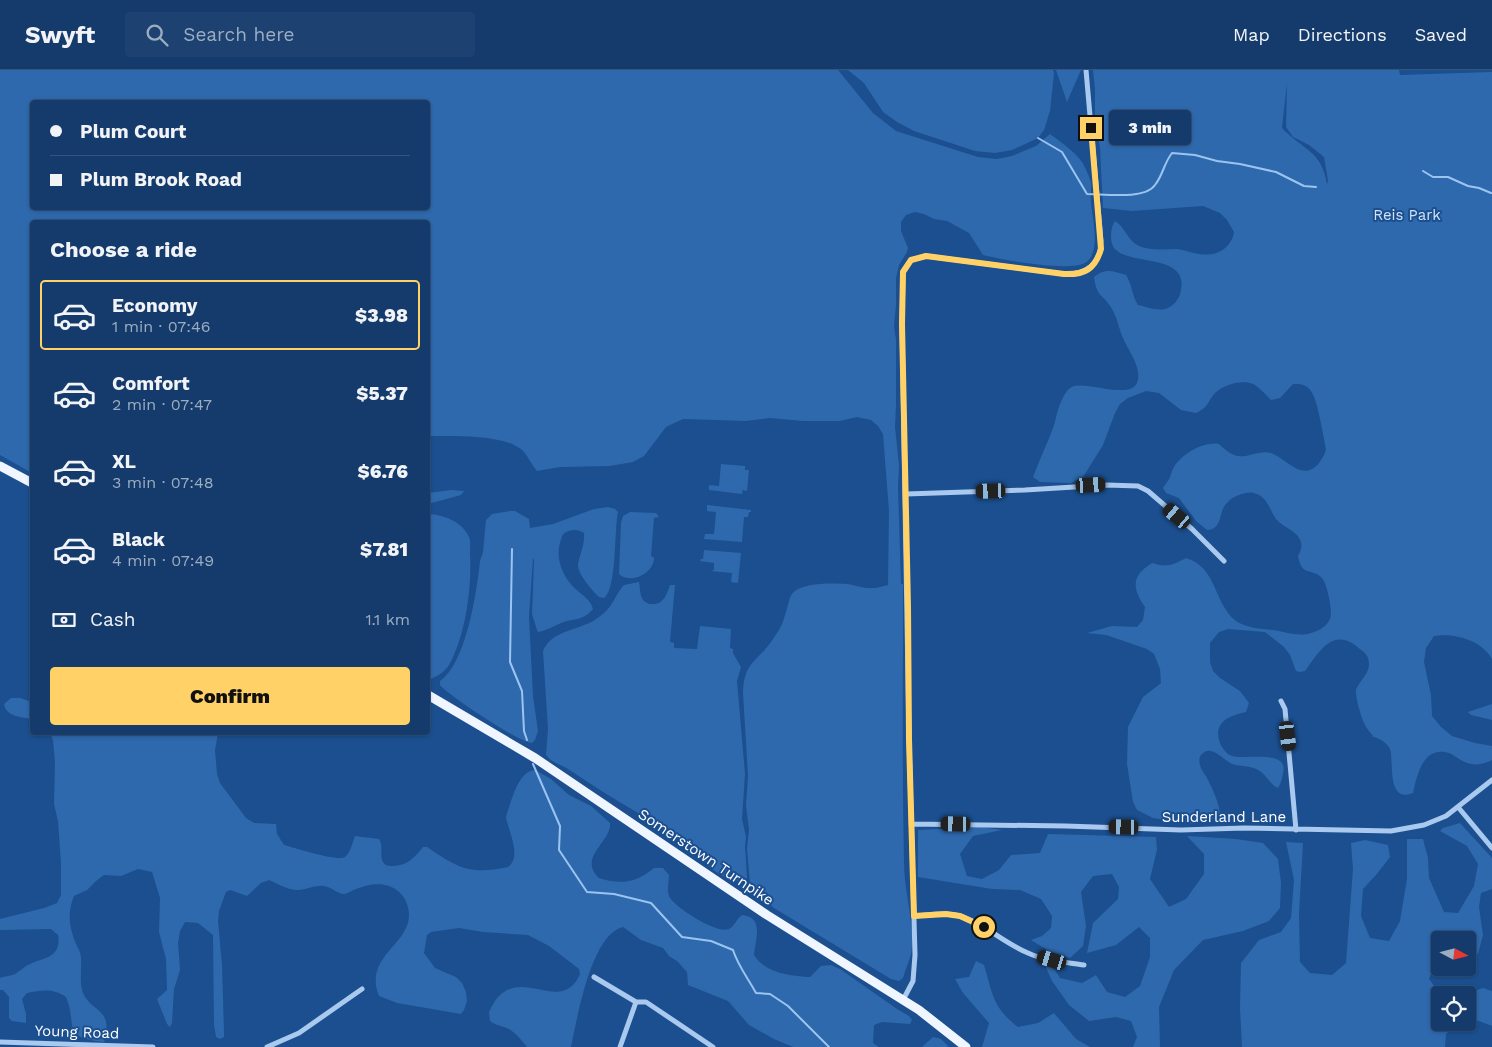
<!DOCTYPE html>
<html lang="en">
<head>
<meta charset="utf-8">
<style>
	:root { --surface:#143b6b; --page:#1d4271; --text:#f1f3f6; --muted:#9dadc1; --line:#33557e; --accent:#ffd166 }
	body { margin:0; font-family:"Work Sans",sans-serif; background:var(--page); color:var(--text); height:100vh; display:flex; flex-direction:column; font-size:19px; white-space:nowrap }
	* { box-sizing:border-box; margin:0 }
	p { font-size:16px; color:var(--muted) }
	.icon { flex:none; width:28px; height:28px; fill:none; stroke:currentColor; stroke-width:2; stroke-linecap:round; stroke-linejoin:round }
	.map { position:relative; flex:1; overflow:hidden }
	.side { position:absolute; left:30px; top:150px; width:400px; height:515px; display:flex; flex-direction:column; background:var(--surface); border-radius:5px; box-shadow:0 1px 4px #0004,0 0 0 1px var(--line) }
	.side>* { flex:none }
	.banner { position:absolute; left:30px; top:30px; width:400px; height:110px; border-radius:5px; box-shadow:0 1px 4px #0004,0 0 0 1px var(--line); display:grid; align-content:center; height:110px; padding:0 20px; background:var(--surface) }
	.needle { width:32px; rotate:97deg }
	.buttons { position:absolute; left:1431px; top:861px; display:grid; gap:10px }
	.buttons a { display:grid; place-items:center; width:45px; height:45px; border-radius:5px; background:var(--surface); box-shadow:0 1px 4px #0004,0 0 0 1px var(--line); font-size:25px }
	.end { position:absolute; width:22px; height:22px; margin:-11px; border:6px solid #ffd166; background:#111; box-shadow:0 0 0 2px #111 }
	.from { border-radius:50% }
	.bubble { position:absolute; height:35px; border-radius:5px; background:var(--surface); box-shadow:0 1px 4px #0004,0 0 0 1px var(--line); font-size:16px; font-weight:800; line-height:35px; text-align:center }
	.car { position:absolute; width:15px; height:30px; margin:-15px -8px; border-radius:6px; box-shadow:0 0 4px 1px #0007; background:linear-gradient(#222 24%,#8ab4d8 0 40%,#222 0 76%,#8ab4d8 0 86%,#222 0) }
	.banner b { display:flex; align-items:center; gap:18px; height:48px; font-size:19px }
	.banner b+b { border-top:1px solid var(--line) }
	.banner i { width:12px; height:12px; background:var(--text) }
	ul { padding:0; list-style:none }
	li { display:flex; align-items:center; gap:15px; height:70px; margin:0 10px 8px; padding:0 10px; border:2px solid transparent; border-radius:5px }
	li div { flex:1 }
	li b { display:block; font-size:19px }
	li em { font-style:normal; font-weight:800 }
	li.on { border-color:var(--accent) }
	li>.icon { width:45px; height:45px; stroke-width:1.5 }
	h2 { padding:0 20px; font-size:22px; line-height:60px }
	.pay { display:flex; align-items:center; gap:12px; height:55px; padding:0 20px; font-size:19px }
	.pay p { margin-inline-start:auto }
	.action { display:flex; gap:10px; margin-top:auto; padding:10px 20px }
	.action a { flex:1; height:58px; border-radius:5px; background:var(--accent); color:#111; font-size:20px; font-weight:800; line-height:58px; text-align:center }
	header { display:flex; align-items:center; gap:30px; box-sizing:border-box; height:70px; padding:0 25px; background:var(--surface); border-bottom:1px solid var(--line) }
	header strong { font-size:24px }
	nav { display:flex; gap:28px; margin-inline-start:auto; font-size:18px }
	.search { width:350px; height:45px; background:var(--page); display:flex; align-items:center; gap:12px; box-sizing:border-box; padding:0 18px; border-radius:5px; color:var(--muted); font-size:19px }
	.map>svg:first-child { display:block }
</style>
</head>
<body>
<header>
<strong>Swyft</strong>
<div class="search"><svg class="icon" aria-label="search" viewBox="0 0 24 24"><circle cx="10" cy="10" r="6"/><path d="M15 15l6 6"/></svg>Search here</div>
<nav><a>Map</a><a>Directions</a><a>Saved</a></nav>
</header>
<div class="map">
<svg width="1492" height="977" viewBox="0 0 1492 977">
	<rect width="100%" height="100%" fill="#1b4f8f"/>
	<!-- green -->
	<path fill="#2e69ad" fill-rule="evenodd" d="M0,0H838L873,43L896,61L978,87L997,89L1012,86L1036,76L1050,64C1061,72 1074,81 1082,92C1085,97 1090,107 1091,113C1092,119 1090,126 1091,132C1092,148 1102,183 1085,193C1068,202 1003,190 983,185L969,163L947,151L934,149L924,144L915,142L906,145L901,152V161L908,178L907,182L899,195L896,208V235L894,256L896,270V335L895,357L899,395L898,417L901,514H903C903,607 902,699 904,792C904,820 913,847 912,875C912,886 906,897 903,908L899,911L891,909L774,838L756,822L750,814L747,778L749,760L746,735L748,706L743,623C744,591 757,593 773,569C778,562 783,554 785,545C788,538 788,530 792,524C801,512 833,513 847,514C855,515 865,519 873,518C878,518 883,516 888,515L889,441L883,364L878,356L871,350L857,347L840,351H803L770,348L746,351L683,349L666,357L644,386L633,392L610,396L560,397L537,401C531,394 527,384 521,379C502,364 451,366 428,366V152H32V403L0,385ZM428,32V138H32V32Z
		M848,0H1053L1054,4L1050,41L1044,60L1038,68L1012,80L995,83L975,81L914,61L897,52L883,42L864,13Z
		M1056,0H1081L1067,32Z
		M1093,0H1399L1400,5L1492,2V589C1481,570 1455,563 1434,566L1426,578L1424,592L1431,625L1432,646L1441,657L1452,666L1475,673L1492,676V690C1480,696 1470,696 1459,689C1456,687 1452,684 1449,683C1423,675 1417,705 1413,723C1386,734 1394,690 1390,679C1386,671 1378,668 1371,666H1373C1370,662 1366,658 1364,653C1361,647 1355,626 1356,620C1359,610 1373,602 1368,588C1366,582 1359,579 1355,575C1331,558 1318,584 1305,601L1300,602L1296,601L1290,585L1284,577L1265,562L1228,559L1219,562L1210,573V592L1213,601L1220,608L1240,621L1249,633L1246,642C1238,644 1228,646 1222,653C1213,662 1221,682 1232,686C1243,690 1290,679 1283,703C1282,709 1281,713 1278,718C1270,715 1268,707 1261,702C1253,695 1241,697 1232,694C1223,690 1212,674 1202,684C1199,686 1199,691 1200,695C1201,700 1205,704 1207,708C1213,720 1219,732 1220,745L1217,748L1194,754L1153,748L1137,740L1133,732L1127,694L1128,657L1143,627L1161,613L1160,599L1154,584L1147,579L1106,565L1087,563L1112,556L1137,557L1143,550L1145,537C1132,518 1131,506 1152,493C1168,498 1172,495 1186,488C1218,498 1213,533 1236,551C1246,558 1262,559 1273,560C1285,562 1299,567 1311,563C1320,561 1331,554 1331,543C1331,536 1327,512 1321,507C1309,497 1302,507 1298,486C1304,476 1302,468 1292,461C1287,457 1280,454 1276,449C1269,439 1268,427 1254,423C1246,421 1231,427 1226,434C1218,443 1223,459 1207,460L1196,451L1179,428L1166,423L1163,418C1164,416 1166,414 1167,412C1171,408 1171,401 1174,397C1182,384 1204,371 1219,374C1223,378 1228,382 1232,384C1244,391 1258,379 1271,383C1287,389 1303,413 1319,393C1322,389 1325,384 1326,379C1323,365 1318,331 1311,321C1306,314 1300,314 1293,314L1280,328L1271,330C1266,325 1259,317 1253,314C1242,309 1223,315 1215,323C1207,332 1209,337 1196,343L1181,340L1159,323L1146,321L1128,328L1120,334L1115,343L1103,375L1083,407L1071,413L1040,412L1033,407C1039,391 1047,374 1053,358C1056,350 1057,340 1061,332C1063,327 1067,319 1072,317C1087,309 1143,337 1138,302C1136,289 1128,280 1123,268C1119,259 1117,247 1112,239C1103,223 1097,229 1094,207C1106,198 1112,201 1126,205C1132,214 1132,226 1138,235C1147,237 1159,242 1168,238C1174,235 1178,230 1180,224C1192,183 1133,196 1116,180C1109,174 1110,158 1115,151C1125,157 1127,170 1139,176C1151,181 1164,179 1177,179C1184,180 1192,183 1199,184C1216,187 1231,179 1234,162L1227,150L1220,143L1203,136L1132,141L1103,138L1100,78L1095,50V20ZM1287,13L1286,57L1293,67L1309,75L1324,87L1328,111L1327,114C1322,81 1303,80 1282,58Z
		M721,394L745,396V400H749L747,421L743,420L742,424L709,420V415L719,416Z
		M451,420L464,421L461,425L428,434V423Z
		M707,435L751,440V442H749L748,447H744L742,472L704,469L705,464H714L716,442L707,441Z
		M608,437L615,439L618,442C614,460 617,519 604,528L599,527C593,521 577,504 578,494C580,484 585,474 584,463C579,460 575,459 569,461C562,463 562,466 560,473C556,486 561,502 570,513C577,523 590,527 593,539C582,552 573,548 561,553C552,557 548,560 538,562L537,560L532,544L534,490L533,488L529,547L533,626L538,661L535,670L532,673C520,673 449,626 440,615V611C466,594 477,521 480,491L483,482L486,450L492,444L510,441H515L529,449L530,458L553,454L594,439Z
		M630,442L656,443L659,447L654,448L651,486L654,488C654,503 631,515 619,504L621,453L623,446Z
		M428,444C443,445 462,451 469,467C471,472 470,478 470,483C472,516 466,565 449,595C444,603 436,607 428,610Z
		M704,480L741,483L738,513L731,512L732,503L711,501L714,500V493L700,491L701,489H703Z
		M639,512C640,517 640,524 642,528C644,532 648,534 652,534C664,535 667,523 670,515H675L670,572L674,573V578L697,579L700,556L731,559L730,578L733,579V583L741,597L737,611L745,704L742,749L746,767L745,776L747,808L745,811C712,812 698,779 674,762C663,755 651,750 640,744C615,730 592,715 568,699C560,694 552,693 546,685L548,659L543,581C551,563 568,562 584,555C591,553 598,548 604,543C613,536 616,523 624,515Z
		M11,628H20L32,632V649C22,647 6,647 4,634Z
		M1492,634V650L1471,645L1468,642Z
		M50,663H218L215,680L217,704L220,713L246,748L254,753L276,754L277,764L284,775C295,778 338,792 345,787C351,782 352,773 355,766L379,769C384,776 379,785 383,792C385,796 389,796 394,796C408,795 414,788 423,777H427C458,798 469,805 508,797C522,787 509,762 506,748L507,743C512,730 518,701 535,700L551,709L569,725L591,736L610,753C612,772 577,787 599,808C621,815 636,813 654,798H663L669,805C669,811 666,822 670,828C678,839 716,864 729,859C734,857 737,848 742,845C765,847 755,871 754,885C765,903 791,906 810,907L821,896L831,895L840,899L897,939L909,946L912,950L910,954L882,952L874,955L873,973L879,977H793L774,969L749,955L728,931L688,915L687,902L677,891L669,886L663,878L641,870L623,857C591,864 577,949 571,977H527C522,971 516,963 509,959C503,956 497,956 490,951L489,942C514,885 560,950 580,904L579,899L549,876L528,865L483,862L459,858L431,862L427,865L424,883L435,898L456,907L462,913L466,922L467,931L464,940L461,944L397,933L379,926C362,883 417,874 408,837C402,814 378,810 359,818C354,819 349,823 345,824C337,824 332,817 324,816C314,815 307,820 298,820C288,820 278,814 269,810L261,813L247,826L230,820L226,822L219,841L218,851L222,895L224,962V967L220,969L216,967L214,955L213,865L198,853L185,852L180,861L178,873L180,900L174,919L172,953L170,957L167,954L157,929L167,920L166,889L159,862L160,828L152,802L138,799L121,806L104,805L96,811L87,820L74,826C67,843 69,857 76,874C78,878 81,883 81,888C82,899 79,912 83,923C92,943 114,938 104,972C60,967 78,956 66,927C53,918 42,920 27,923L22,929L26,944V953L12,951L9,948V927L3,920H0V908C5,906 11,906 15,904C20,901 24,897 28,895C44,887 62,888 58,865L51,859L0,860V849L44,838L57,833L61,825V794L58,751L54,734L55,693L53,670Z
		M1460,753L1492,788V819L1481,823L1479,837L1483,865L1478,884L1468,883V870H1440V889L1436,891L1429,909L1441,925L1440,952L1461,953L1446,964L1445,977H1242L1240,938L1241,893L1259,870L1281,862L1291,848L1294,810L1286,772L1303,773L1299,844L1300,892L1310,903L1332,905L1346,893L1353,799L1351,773L1365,770L1388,775L1390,787L1376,805L1363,819L1361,846L1370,868L1389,871L1400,851L1407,809V769H1423L1428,788L1429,808L1444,842L1458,843L1474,816L1478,794L1467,776L1440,761L1443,758Z
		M981,757L1002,760L973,766L960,784L967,806L982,809L999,800L1011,785L1040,783L1048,764L1156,767L1157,780L1150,809L1169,837L1186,829L1204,804V784L1187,766L1236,769L1263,773L1278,789L1281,813L1280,838L1269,851L1243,861L1203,870L1174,900L1159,937L1160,977H1133L1137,967L1131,951L1116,947L1089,951L1069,935L1052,911L1044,893L1055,900L1060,908L1082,913L1096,905L1107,922L1125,927L1140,916L1150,887V868L1139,857L1116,875L1087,883L1093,853L1118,829L1119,817L1112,804L1093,806L1081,822L1086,856L1083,876L1070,888L1049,881L1031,870L1042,866L1051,858L1052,846L1041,829L1020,820L992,819L918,807V760Z
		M976,891L984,895C993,924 992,937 1018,957L1038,953L1054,943L1076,969L1090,977H982L989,953L963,923L955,909L969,907Z
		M1483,918L1492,921V956L1479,951H1468V925H1442L1465,924Z
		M933,967L941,969L949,977H922Z"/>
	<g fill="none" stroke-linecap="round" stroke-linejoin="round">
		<!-- stream -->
		<path stroke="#9cc4f0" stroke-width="2" d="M1038,68L1062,82L1087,124C1104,124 1145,130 1155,115C1163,105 1164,93 1172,83L1195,85L1217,91L1240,94L1276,102L1304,116L1316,117
			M1423,101L1433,107H1448L1468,116L1479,118L1491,123
			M512,479L510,592L522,621L524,661L527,670
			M533,694L560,756L559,780L587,822L614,824L651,833L682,867L711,871L733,880C738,896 748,908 756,923L770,924L788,936L829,977"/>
		<!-- minor -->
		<path stroke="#a9c9ee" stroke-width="5" d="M906,424L1025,420L1107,415L1138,416L1148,421L1192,459L1224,491
			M1281,631L1285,639L1296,760
			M1458,737L1492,778
			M911,754L1066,756L1181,760L1244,758L1391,761L1424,755L1446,746L1492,710
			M914,846C929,845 946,842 960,846C985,854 1004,873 1028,883C1045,891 1065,892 1084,895
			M594,907L636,932H646L713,977
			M903,930L913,911L915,885L909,669L902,254L903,202L911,190L926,186L1064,204C1086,205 1101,194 1101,171L1086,0
			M0,972L153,977
			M267,977L299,963L362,919
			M620,977L636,932"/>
		<!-- primary -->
		<path stroke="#f0f6ff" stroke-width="9" d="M0,396L32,413
			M428,625L535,688L767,845L919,940L966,977"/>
	</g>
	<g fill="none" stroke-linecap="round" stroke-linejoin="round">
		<!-- route -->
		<path stroke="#ffd166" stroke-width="6" d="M984,857L960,846L946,844L914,846L909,669L908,537L902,254L903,202L911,190L926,186L1064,204C1085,205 1095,199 1101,179L1091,58"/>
	</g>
	<g text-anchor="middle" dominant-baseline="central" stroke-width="4" stroke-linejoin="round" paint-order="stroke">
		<!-- park labels -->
		<g font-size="15" fill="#cfe3fa" stroke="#1b4f8f">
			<text x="1407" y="145">Reis Park</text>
		</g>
		<!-- street labels -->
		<g font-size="15" fill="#fff" stroke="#1b4f8f">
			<text x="1224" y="747">Sunderland Lane</text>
			<text transform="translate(706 787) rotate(34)">Somerstown Turnpike</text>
			<text transform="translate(77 962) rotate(2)">Young Road</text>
		</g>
	</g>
</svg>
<div class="buttons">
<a><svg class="needle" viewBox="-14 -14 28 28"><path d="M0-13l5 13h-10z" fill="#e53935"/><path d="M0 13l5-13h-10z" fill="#9dadc1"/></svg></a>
<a><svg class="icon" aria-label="locate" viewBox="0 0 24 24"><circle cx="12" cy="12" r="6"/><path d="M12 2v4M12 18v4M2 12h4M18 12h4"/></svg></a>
</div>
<i class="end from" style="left:984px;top:857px"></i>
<i class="end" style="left:1091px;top:58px"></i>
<div class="bubble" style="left:1109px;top:40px;width:82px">3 min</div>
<i class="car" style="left:1091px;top:415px;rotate:87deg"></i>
<i class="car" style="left:991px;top:421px;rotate:268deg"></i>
<i class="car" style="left:1177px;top:446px;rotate:310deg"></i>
<i class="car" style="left:1288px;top:666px;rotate:173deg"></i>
<i class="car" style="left:956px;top:754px;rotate:271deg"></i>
<i class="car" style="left:1124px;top:757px;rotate:271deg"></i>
<i class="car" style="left:1052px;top:890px;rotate:287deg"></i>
<div class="banner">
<b><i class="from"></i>Plum Court</b>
<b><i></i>Plum Brook Road</b>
</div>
<section class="side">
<h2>Choose a ride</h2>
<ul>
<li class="on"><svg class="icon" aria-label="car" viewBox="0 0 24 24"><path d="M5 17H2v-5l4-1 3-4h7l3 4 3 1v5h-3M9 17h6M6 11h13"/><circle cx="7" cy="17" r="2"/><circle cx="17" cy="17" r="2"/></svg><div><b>Economy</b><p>1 min · 07:46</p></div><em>$3.98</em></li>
<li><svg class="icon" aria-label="car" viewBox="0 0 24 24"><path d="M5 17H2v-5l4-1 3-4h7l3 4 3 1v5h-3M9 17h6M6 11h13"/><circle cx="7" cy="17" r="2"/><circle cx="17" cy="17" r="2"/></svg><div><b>Comfort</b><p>2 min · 07:47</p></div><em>$5.37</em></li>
<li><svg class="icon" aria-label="car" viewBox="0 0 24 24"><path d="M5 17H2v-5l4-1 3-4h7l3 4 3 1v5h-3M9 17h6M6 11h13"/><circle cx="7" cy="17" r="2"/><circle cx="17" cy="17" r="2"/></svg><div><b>XL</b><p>3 min · 07:48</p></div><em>$6.76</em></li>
<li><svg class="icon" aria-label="car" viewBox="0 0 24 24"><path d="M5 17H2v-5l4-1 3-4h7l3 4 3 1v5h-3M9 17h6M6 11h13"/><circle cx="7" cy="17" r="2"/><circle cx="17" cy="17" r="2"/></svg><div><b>Black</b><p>4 min · 07:49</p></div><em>$7.81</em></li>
</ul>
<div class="pay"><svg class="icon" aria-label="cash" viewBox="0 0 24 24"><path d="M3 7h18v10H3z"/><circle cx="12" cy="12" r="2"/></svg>Cash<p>1.1 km</p></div>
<div class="action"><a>Confirm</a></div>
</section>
</div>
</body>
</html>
